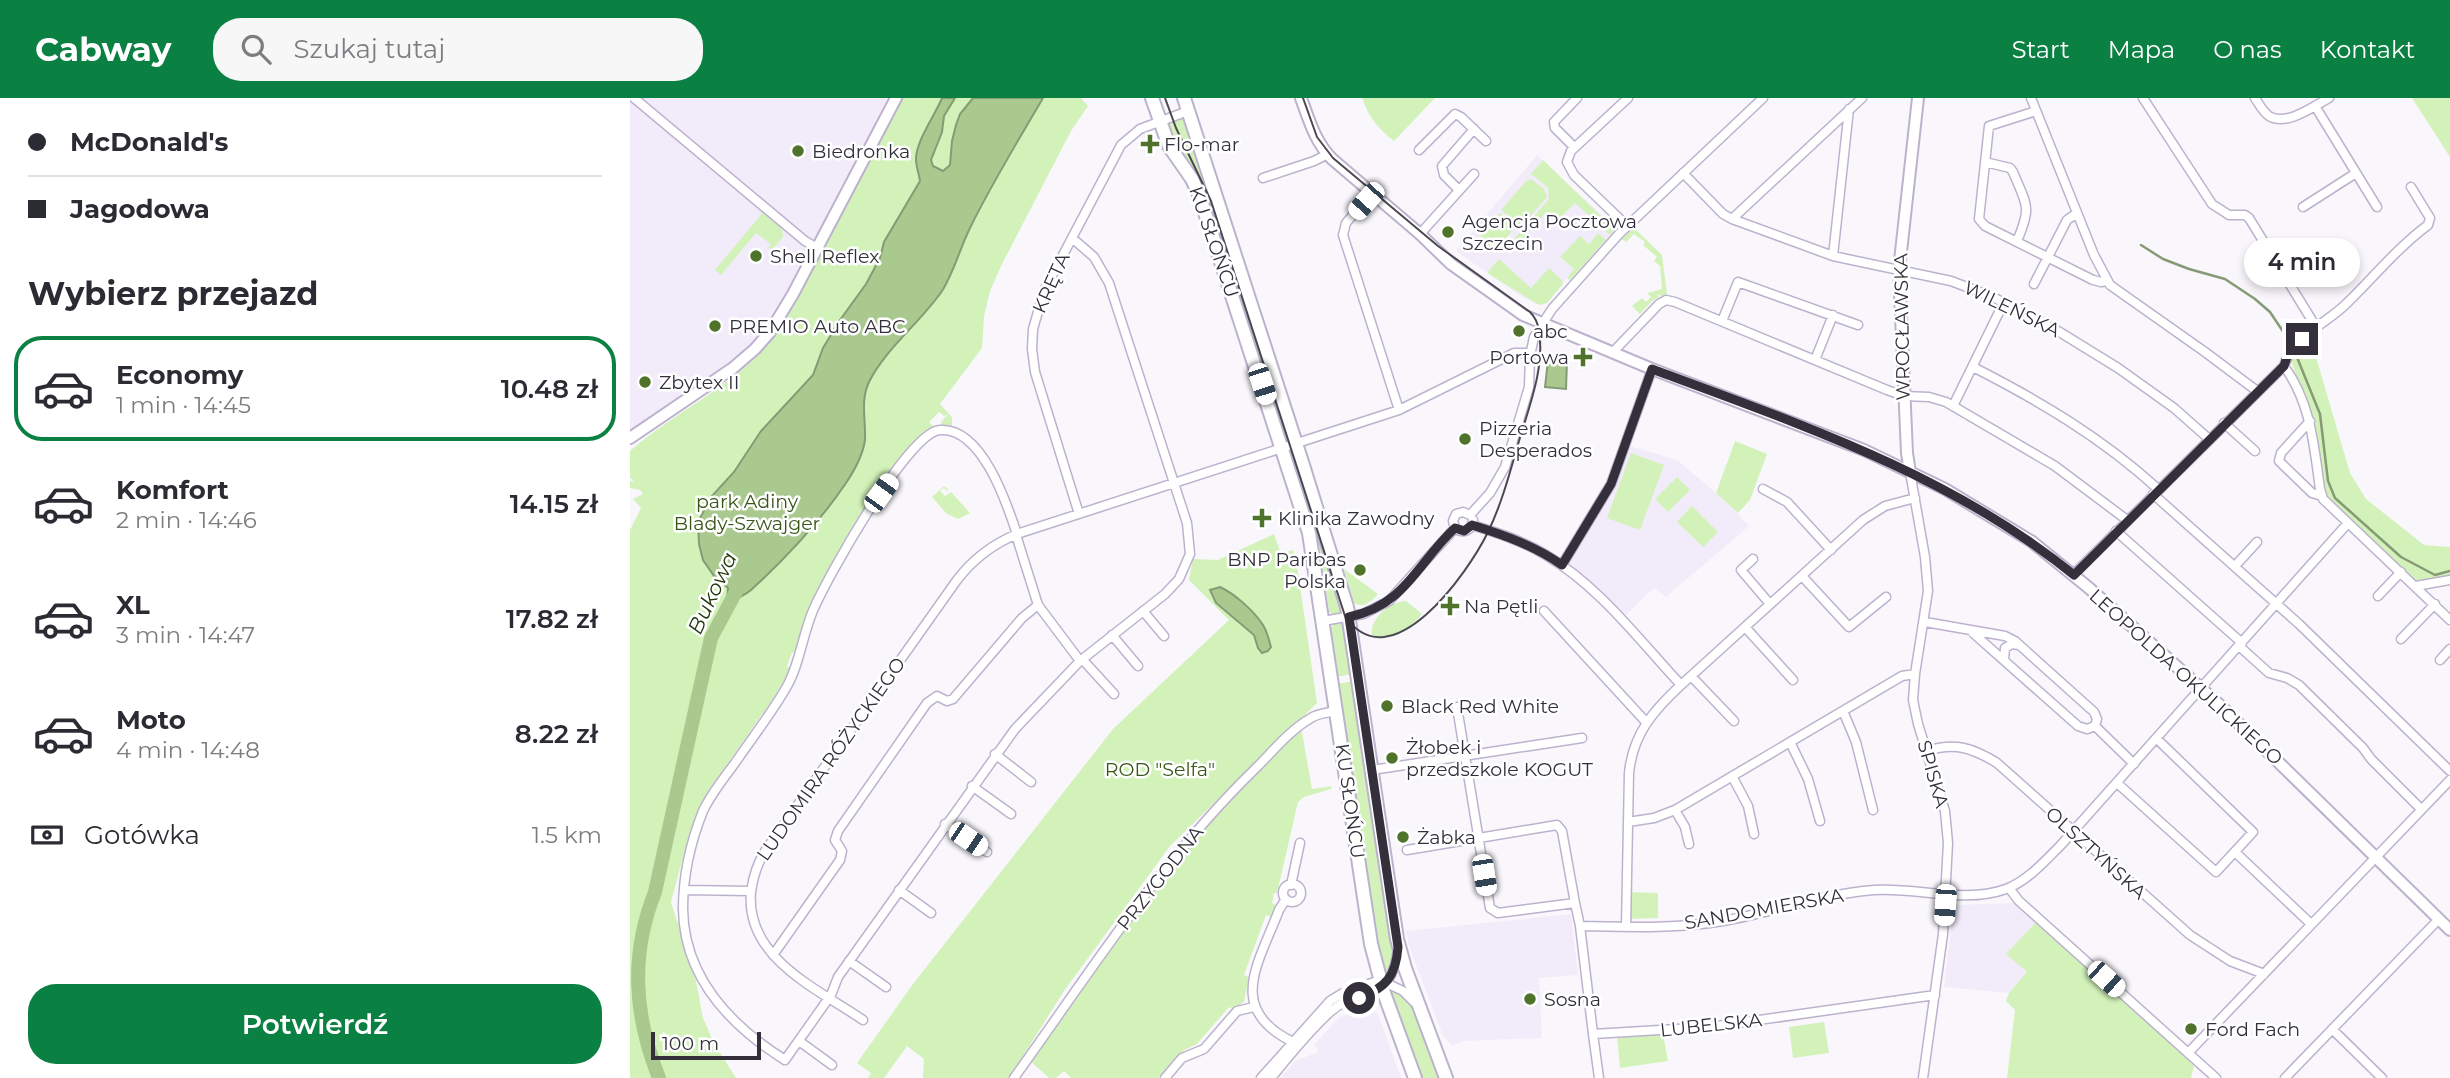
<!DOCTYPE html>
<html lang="pl">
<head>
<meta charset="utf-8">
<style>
	:root { --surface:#fff; --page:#f7f7f7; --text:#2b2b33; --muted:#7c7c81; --line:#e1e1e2; --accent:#0b8043 }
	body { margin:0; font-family:Montserrat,sans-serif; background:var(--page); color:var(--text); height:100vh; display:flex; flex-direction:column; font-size:26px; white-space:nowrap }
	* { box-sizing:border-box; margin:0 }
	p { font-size:23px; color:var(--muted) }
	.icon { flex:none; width:38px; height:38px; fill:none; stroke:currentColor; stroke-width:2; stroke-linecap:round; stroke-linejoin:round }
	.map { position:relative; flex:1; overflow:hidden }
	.sheet { display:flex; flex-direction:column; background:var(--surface); width:630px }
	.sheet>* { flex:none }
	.banner { display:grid; align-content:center; height:154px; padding:0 28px; background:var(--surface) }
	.scale { position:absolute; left:21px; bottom:18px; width:110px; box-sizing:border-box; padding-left:7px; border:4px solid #34303b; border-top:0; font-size:19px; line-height:24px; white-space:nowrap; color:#34303b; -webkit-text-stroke:5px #fff; paint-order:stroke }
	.end { position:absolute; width:32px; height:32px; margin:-16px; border:9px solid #34303b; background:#fff; box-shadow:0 0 0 4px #fff }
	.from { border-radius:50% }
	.bubble { position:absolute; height:49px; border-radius:24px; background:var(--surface); box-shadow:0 4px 10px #0003; font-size:23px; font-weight:600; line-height:49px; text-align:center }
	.car { position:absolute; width:21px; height:42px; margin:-21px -10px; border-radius:9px; box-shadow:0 0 5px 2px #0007; background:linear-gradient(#fff 24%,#345 0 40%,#fff 0 76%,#345 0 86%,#fff 0) }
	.banner b { display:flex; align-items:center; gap:24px; height:66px; font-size:26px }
	.banner b+b { border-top:2px solid var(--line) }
	.banner i { width:18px; height:18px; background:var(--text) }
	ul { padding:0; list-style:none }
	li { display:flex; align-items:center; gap:21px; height:105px; margin:0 14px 10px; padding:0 14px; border:4px solid transparent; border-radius:28px }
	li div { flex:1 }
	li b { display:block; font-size:26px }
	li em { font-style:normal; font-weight:600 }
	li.selected { border-color:var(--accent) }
	li>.icon { width:63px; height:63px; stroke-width:1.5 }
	h2 { padding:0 28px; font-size:32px; line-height:84px }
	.pay { display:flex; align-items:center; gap:18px; height:77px; padding:0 28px; font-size:26px }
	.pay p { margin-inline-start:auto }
	.cta { display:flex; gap:14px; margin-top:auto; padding:14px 28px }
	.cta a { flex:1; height:80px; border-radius:28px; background:var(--accent); color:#fff; font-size:28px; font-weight:600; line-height:80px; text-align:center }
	header { display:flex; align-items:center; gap:42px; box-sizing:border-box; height:98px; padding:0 35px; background:var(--accent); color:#fff }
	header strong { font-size:33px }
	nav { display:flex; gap:38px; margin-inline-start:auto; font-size:24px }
	.search { width:490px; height:63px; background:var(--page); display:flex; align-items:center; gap:18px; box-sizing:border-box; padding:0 24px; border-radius:28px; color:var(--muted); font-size:26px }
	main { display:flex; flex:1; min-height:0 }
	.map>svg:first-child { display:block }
</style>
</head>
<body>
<header>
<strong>Cabway</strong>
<div class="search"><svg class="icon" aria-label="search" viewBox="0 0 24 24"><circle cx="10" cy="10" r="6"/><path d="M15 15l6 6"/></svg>Szukaj tutaj</div>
<nav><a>Start</a><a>Mapa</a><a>O nas</a><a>Kontakt</a></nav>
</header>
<main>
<section class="sheet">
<div class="banner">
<b><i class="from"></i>McDonald's</b>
<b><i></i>Jagodowa</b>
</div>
<h2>Wybierz przejazd</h2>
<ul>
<li class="selected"><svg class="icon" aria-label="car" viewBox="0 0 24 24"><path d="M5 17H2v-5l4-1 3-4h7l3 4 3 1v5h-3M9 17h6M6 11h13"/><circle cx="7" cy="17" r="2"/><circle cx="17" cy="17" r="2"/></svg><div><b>Economy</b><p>1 min · 14:45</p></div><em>10.48 zł</em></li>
<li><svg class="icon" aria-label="car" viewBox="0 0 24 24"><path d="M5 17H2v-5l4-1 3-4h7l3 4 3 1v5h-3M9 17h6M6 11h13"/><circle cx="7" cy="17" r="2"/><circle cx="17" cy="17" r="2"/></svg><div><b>Komfort</b><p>2 min · 14:46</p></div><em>14.15 zł</em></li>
<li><svg class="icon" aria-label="car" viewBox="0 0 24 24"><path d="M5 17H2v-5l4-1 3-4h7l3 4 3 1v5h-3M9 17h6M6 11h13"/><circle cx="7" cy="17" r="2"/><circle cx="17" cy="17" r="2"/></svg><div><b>XL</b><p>3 min · 14:47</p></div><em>17.82 zł</em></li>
<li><svg class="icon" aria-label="car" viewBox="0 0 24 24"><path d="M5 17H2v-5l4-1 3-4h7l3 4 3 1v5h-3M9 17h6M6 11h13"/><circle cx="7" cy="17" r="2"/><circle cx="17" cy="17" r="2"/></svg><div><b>Moto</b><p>4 min · 14:48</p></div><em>8.22 zł</em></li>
</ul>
<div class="pay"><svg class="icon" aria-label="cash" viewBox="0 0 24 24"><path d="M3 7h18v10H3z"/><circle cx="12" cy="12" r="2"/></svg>Gotówka<p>1.5 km</p></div>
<div class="cta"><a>Potwierdź</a></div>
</section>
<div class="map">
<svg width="1820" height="980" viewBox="0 0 1820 980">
	<rect width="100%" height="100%" fill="#f9f7fc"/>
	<!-- built -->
	<path fill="#f2ecfa" d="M0,0H257L223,76L140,228L115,256L0,337Z
		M907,57L987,131L944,172L914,207L905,205L889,197L826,153Z
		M1000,348L1047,362L1097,404L1119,428L1036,499L1024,490L994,519L968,491L939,466L985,390Z
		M1385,805L1406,824L1377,856L1397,874L1379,895L1314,889L1324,807Z
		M941,816L948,877L909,880L912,940L834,943L822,947L813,938L779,848L776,833Z
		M739,909L748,916L771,980H651L665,963L688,954L685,946L709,919Z"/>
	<!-- green -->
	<path fill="#d3f2ba" d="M273,0H451L458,8L441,33L371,168L360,193L354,218L352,250L310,306L322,319V329L312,328L311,324L318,316L314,318L309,314L299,324L304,329C283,339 273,358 260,376C220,430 186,488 165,554L162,555L157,568L160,571L145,598L80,690L68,715L56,748L41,804L66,883L73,920L84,945L106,980H0V432L11,410L3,401L13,396L10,392L0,390V383H4L0,380V353C50,309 117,283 154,225Z
		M732,0H805L764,43C750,33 738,18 732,0Z
		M1782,0H1820V59Z
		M553,19L585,107L578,110L544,48L537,26Z
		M913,62L978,125H984L985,131L980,137L945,105L927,123L916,114L882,153L877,149L919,101L918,90L904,78L900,77Z
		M901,81L914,91L917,99L891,129L871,112L896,83Z
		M134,113L152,128L153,139L143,151L138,150L141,146L126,135L91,177L85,172Z
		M870,115L886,128L864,155L848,141Z
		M1003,129L1032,157L1037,196L1031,198L1028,196L1029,199L1022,203L1010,216L1002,208L1012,200L1016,204L1021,199L1017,195L1032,191L1030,168L1024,163L1027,159L1013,147L1015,144L1004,136L996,144L992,141Z
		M968,135L976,142L940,182L937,180L944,171L930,159L950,138L959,146Z
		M869,161L901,190L919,170L932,182L933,186L917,205L909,207L857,175Z
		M1681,242L1720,375L1736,401L1794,447L1820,449V479L1785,484L1712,415L1694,394L1684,322L1660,261Z
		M1105,343L1137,356L1120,402L1108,415L1086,395Z
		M1001,355L1034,367L1010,432L977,420Z
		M661,363H663L711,514L710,516L703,517L699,514L690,455Z
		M1047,379L1060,392L1038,414L1025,401Z
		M314,388L319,392L317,393L314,390L310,393L315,398L321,394L340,415L328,421L317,416L302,399Z
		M1062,408L1088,434L1073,449L1047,424Z
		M644,436L651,456L663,452L667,467L687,605L540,748L434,893L379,980H293L294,961L277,948L254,980H238L241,975L227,965L283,886L483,631L599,522L559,482L563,461L588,462Z
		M714,471L748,496C742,503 733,511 724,505Z
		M776,503L792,516C780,531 761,543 742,537C739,521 761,503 776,503Z
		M714,525L723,576L705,579L700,531L704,526Z
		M724,583L764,850L762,865L755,879L752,877L706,586Z
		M669,629L672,634L682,691L702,688L701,691L674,699L668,704L647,795H644L642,805L646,807L641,819L636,817L614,877L619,879L614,904L603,911L599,909L567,946L554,952L528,980H441L434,973L426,980H419L398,961L533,772Z
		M998,794L1028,795V820L998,821Z
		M1406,824L1551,955L1564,968L1561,980H1377L1385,912L1376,903L1379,895L1397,874L1376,856Z
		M757,890L772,896L782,908L812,980H790Z
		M1194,924L1199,955L1163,960L1159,929Z
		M1033,936L1038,963L990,970L987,938Z"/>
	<!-- water -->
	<path fill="#a9c98e" stroke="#869b75" stroke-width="2" d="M312,0H325L314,18L312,34L301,62L303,68L313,73L320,67L322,43L326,27L330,16L343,0H413C388,43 362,85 340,130C330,150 324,174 312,193C290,225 257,249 239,284C230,303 236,322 235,342C233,357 224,373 216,385C189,425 156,460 121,492C113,499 105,499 100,507L97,505L98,490L84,478L73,462L69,446L68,424L81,399L104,374L131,333L183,277L193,250L210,222L236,186L250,160L254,144L290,83C289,76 286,68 286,61C286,43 305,17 312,0Z
		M918,262L937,263L936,291L915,289Z
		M590,489C605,496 624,513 633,527C637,533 639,542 641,549L638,553L632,555L628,550L624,537L586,505L580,492Z"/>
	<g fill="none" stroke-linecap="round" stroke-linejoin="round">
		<!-- stream -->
		<path stroke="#869b75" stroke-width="2.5" d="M1511,147L1533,161L1559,171L1595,181L1625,201L1640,214L1662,247L1690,316L1698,383L1705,400L1771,459L1805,477L1820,473"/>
		<!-- river -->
		<path stroke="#a9c98e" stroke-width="14" d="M29,980C4,917 0,857 25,794L81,540L108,490"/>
		<defs>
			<path id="street" d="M4,0L175,143L187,150
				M1401,0L1464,157L1480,187L1575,254L1627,293
				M1513,0L1582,106L1599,117H1615L1619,120L1686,229
				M1625,0C1629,6 1633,14 1639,18C1656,29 1684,8 1699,0
				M1685,8L1747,109
				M1406,13L1359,28L1349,121L1355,128L1463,182L1471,184L1476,183
				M944,49L925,30L924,24L947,0
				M789,52L825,16L831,19L856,43
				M1355,64L1380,70L1383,74C1397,108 1402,108 1387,143
				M1053,75L1093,116L1102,121L1203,158L1321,183L1363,199L1428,233L1488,270L1544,310L1579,341
				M633,80L684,63L698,56
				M829,92L814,77L812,68L844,31
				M742,95L716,125L713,137L769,312
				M1673,109L1726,75
				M1102,121L1232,0
				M997,128L944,77L937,64L941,53L998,0
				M790,136L844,76
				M1203,158L1219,11
				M1404,186L1437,122L1447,115
				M1092,223L1108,184L1228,227
				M982,255L1029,206L1036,202L1045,204L1257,292L1274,298L1299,299L1316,304L1425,368L1497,422
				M1185,262L1203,217
				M1654,268C1681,305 1684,348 1690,391L1693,401L1820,522
				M1343,269C1410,303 1472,340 1528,391
				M1323,308L1374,204
				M1680,323L1651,355L1649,363L1682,395L1692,398
				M1594,325L1625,353
				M1280,374L1295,459L1298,493L1285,576L1283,602L1288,626L1315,713L1318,745L1313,836L1293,980
				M1133,391L1157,404L1201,452
				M1523,396L1669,526L1820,673
				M449,416L405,274L402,251L403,231L414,193L491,47L510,31L558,13
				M840,417L860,395L875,369L899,289L900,258L904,239L922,211L989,136L1133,0
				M842,427C868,435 893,443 916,457C970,489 1009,542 1051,587
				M825,430C833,436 842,433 843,422
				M825,430L823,423L826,416L833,414L840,417
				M1486,433L1612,545
				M387,436C377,406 352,329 310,332C278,334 195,483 182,515C172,540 169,568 156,590C141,616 122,640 105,665C94,680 81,696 73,713C61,743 53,779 53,811C54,880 101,928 155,962L201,897L208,879L385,631L450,563L535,496L549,481L560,456L557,425L479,185L464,159L442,140
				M386,437L408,507L450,563
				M1123,461L1111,472L1140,506
				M932,467L981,386L1022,271
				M1605,468L1627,444
				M1444,476L1654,268C1662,240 1695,226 1715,207C1742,181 1767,150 1798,127L1800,120L1781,89
				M1172,478L1219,529L1256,499
				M1786,488L1820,482
				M1748,498L1771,474
				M513,513L534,538
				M914,513L1016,624
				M693,523L733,516L759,503L825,430
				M1295,524L1375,538L1385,543L1464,614L1467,621L1465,628
				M1115,529L1163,582
				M1343,535L1448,628L1457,631L1465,628
				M482,537L508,568
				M1771,541L1805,506
				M1609,548L1639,575L1657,580L1669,587L1733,650L1741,661L1791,711
				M452,561L484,596
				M1374,562L1375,550L1382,546L1389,547
				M1810,562L1820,551
				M1061,578L1104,623
				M827,609L860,810L868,815L945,805L950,828L963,936L1080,929L1305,897
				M1213,613L1226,644L1243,712
				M1465,628L1504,666
				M1160,644L1178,681L1190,723
				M1297,653C1325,644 1343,650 1367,665L1560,837L1600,863L1634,876
				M365,656L401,684
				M742,672L952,640
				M1102,678L1118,708L1124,736
				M1487,685L1586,774L1623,734L1527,641
				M342,688L381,716
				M1045,712L1055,729L1059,746
				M998,724L1024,720L1045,712L1272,578L1285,576
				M315,726L357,754
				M777,752L927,727L932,733L945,805
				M1605,754L1681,826
				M653 795a9 9 0 1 1 18 0a9 9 0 1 1-18 0Z
				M661,787L670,745
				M1379,790L1389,803L1586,980
				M54,792L121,793
				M269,792L301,815
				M656,801L649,812C629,865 595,911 663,944
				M950,828C998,829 1046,831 1093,823C1144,814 1193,796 1244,792C1288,789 1334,806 1376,791C1397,783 1414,764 1430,748L1718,425
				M996,829L999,675C1003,636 1023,613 1051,587L1233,422L1255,408L1285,400
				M143,857L210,762L212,753L205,742L208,733L297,605L307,598L317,603L323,601L392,520L408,507
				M219,863L256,889
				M233,922C188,891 115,860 121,794C123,779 127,766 135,753L327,482C343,461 363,446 387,436L769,312L884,255H900
				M1702,931L1752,980
				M963,936L969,980
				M169,943L202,967
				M1558,955L1820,682
				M384,980C461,873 531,762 626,670C643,653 660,632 681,620C688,615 698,615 706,613
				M535,980L552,960L574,951L607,913L624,909
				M631,980L700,903L713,895L750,882L773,893L785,905
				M641,980C659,958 678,934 700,914C730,887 761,908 768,851
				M1655,980L1809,821"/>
			<path id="secondary" d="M671,0C679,22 685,44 702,61L790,136L821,166L893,217L1022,271L1234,352L1315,391L1401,443L1459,490L1593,610L1820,832
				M0,340L103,270L125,251L140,234L163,196L266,0
				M1280,374L1277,355L1269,172L1288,0"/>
			<path id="primary" d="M522,0L539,48L562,81L569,96L679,435L741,846L754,895L785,980
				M554,0L672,364L717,509L767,841L775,870L816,980"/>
		</defs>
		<!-- street casing -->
		<use href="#street" stroke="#bdb2cd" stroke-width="11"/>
		<!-- secondary casing -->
		<use href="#secondary" stroke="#bdb2cd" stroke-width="14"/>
		<!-- primary casing -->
		<use href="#primary" stroke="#bdb2cd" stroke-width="16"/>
		<!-- street -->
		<use href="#street" stroke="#fff" stroke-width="8"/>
		<!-- secondary -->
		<use href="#secondary" stroke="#fff" stroke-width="10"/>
		<!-- primary -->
		<use href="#primary" stroke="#fff" stroke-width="12"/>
		<!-- tram -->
		<path stroke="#4c4852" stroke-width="2" d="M535,0L546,30L581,103L715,518C761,585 838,475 858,434C872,405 880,374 889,343C899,309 915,269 909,233C908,225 905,219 900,214L808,148L703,60L687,39L673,0"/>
	</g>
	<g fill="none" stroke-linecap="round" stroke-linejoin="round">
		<!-- route -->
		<path stroke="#34303b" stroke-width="9" d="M729,900C756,890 766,878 768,849L719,519C776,507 787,465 825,430L834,433L842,427C874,437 905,448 932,467L981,386L1022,271C1169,326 1320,376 1444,477L1654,268L1658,256L1672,241"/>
	</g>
	<!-- markers -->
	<g fill="#50732c" stroke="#fff" stroke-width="2.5">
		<path d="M516.5 35.5h7v7h7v7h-7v7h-7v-7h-7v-7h7z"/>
		<circle cx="168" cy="53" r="7"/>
		<circle cx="818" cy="134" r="7"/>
		<circle cx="126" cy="158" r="7"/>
		<circle cx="85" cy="228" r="7"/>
		<circle cx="889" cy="233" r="7"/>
		<path d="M949.5 248.5h7v7h7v7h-7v7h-7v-7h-7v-7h7z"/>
		<circle cx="15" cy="284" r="7"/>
		<circle cx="835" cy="341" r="7"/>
		<path d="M628.5 409.5h7v7h7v7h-7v7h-7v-7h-7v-7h7z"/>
		<circle cx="730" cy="472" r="7"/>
		<path d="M816.5 497.5h7v7h7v7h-7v7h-7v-7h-7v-7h7z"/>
		<circle cx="757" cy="608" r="7"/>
		<circle cx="762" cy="660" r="7"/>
		<circle cx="773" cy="739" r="7"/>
		<circle cx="900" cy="901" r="7"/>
		<circle cx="1561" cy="931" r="7"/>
	</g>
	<g text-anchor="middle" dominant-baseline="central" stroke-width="5" stroke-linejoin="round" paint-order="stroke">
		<!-- poi labels -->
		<g font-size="19" fill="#34303b" stroke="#fff" text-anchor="start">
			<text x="534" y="46">Flo-mar</text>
			<text x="182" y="53">Biedronka</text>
			<text x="832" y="123">Agencja Pocztowa<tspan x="832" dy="22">Szczecin</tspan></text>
			<text x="140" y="158">Shell Reflex</text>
			<text x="99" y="228">PREMIO Auto ABC</text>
			<text x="903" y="233">abc</text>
			<text x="939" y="259" text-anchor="end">Portowa</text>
			<text x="29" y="284">Zbytex II</text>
			<text x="849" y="330">Pizzeria<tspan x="849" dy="22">Desperados</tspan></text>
			<text x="648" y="420">Klinika Zawodny</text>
			<text x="716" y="461" text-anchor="end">BNP Paribas<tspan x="716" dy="22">Polska</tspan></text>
			<text x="834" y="508">Na Pętli</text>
			<text x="771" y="608">Black Red White</text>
			<text x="776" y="649">Żłobek i<tspan x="776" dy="22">przedszkole KOGUT</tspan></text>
			<text x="787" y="739">Żabka</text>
			<text x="914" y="901">Sosna</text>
			<text x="1575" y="931">Ford Fach</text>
		</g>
		<!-- street labels -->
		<g font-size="19" fill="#34303b" stroke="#fff">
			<text transform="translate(584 144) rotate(71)">KU SŁOŃCU</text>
			<text transform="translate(421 185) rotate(-66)">KRĘTA</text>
			<text transform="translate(1382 211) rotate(26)">WILEŃSKA</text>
			<text transform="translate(1272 229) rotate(-91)">WROCŁAWSKA</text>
			<text transform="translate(1556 579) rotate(42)">LEOPOLDA OKULICKIEGO</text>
			<text transform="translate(201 661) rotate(-55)">LUDOMIRA RÓŻYCKIEGO</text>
			<text transform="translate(1303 676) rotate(74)">SPISKA</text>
			<text transform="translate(720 703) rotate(82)">KU SŁOŃCU</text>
			<text transform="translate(1466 755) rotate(42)">OLSZTYŃSKA</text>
			<text transform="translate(530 780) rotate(-52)">PRZYGODNA</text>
			<text transform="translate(1134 811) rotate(-10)">SANDOMIERSKA</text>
			<text transform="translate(1081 927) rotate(-6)">LUBELSKA</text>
		</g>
		<!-- park labels -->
		<g font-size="19" fill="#395619" stroke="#fff">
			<text x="117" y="403">park Adiny<tspan x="117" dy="22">Blady-Szwajger</tspan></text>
			<text x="530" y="671">ROD "Selfa"</text>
		</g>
		<!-- water labels -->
		<g font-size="21" font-style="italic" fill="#23370d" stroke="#fff">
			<text transform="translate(82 495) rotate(-65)">Bukowa</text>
		</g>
	</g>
</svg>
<div class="scale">100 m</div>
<i class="end from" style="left:729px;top:900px"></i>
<i class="end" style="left:1672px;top:241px"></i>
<div class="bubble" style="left:1614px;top:140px;width:116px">4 min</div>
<i class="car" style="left:736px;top:103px;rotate:222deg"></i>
<i class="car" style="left:632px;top:286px;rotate:162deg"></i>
<i class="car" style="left:251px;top:395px;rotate:36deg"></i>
<i class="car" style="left:338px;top:741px;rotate:124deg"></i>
<i class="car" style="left:854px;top:777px;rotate:171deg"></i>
<i class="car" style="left:1315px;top:807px;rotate:184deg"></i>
<i class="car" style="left:1476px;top:881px;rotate:132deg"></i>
</div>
</main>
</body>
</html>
